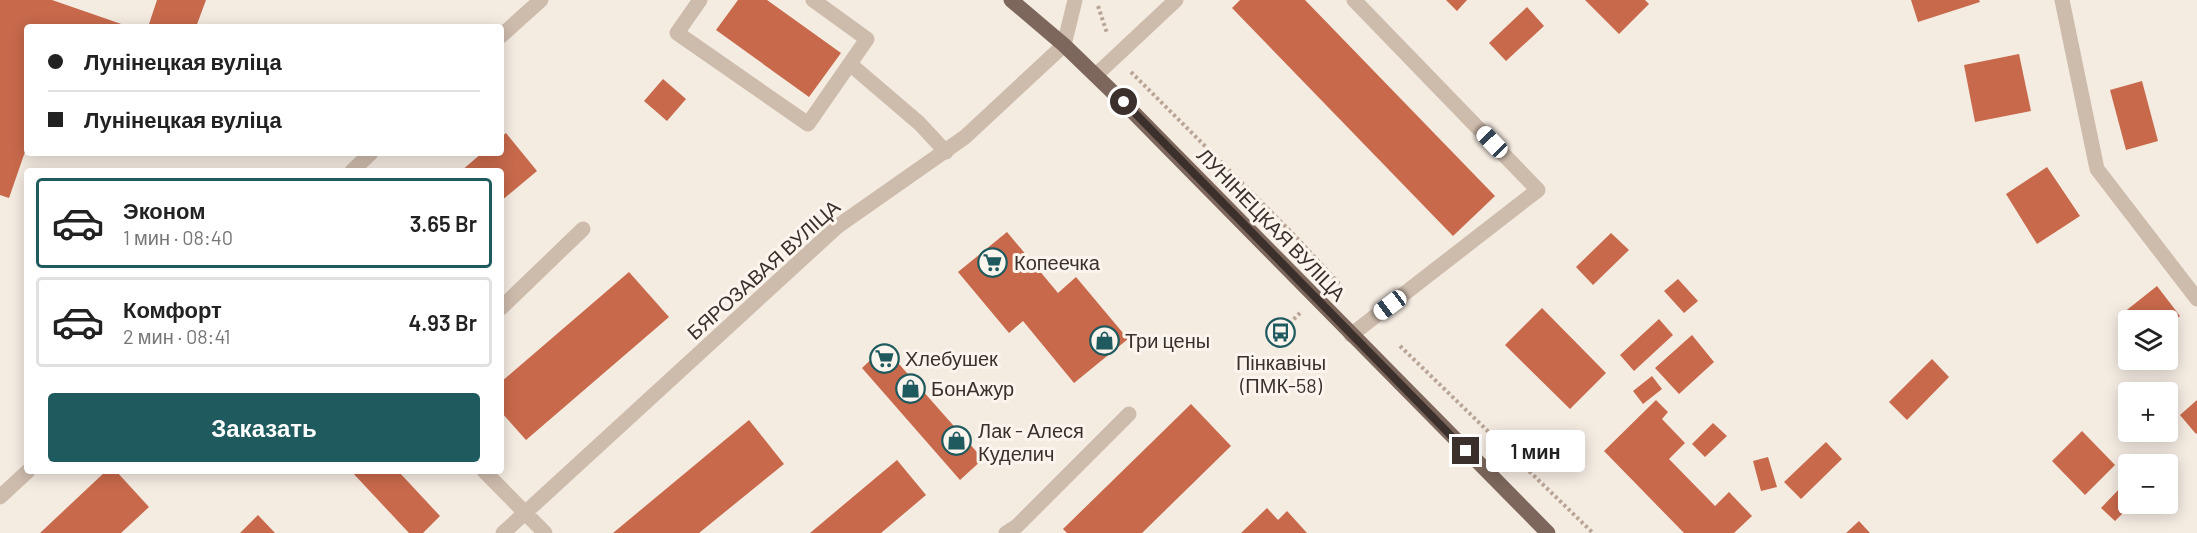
<!DOCTYPE html>
<html lang="ru">
<head>
<meta charset="utf-8">
<style>
	:root { --surface:#fff; --page:#f2f2f2; --text:#222; --muted:#767676; --line:#e0e0e0; --accent:#1f5a5e }
	body { margin:0; font-family:Barlow,sans-serif; background:var(--page); color:var(--text); height:100vh; display:flex; flex-direction:column; font-size:22px; white-space:nowrap }
	* { box-sizing:border-box; margin:0 }
	p { font-size:20px; color:var(--muted) }
	.icon { flex:none; width:33px; height:33px; fill:none; stroke:currentColor; stroke-width:2; stroke-linecap:round; stroke-linejoin:round }
	.map { position:relative; flex:1; overflow:hidden }
	.panel { position:absolute; left:24px; top:168px; width:480px; height:306px; display:flex; flex-direction:column; background:var(--surface); border-radius:6px; box-shadow:0 3px 15px #0003 }
	.panel>* { flex:none }
	.top-card { position:absolute; left:24px; top:24px; width:480px; height:132px; border-radius:6px; box-shadow:0 3px 15px #0003; display:grid; align-content:center; height:132px; padding:0 24px; background:var(--surface) }
	.buttons { position:absolute; left:2118px; top:310px; display:grid; gap:12px }
	.buttons a { display:grid; place-items:center; width:60px; height:60px; border-radius:6px; background:var(--surface); box-shadow:0 3px 15px #0003; font-size:30px }
	.end { position:absolute; width:27px; height:27px; margin:-14px; border:8px solid #3b302b; background:#fff; box-shadow:0 0 0 3px #fff }
	.from { border-radius:50% }
	.bubble { position:absolute; height:42px; border-radius:6px; background:var(--surface); box-shadow:0 3px 15px #0003; font-size:20px; font-weight:600; line-height:42px; text-align:center }
	.car { position:absolute; width:18px; height:36px; margin:-18px -9px; border-radius:8px; box-shadow:0 0 4px 2px #0007; background:linear-gradient(#fff 24%,#345 0 40%,#fff 0 76%,#345 0 86%,#fff 0) }
	.top-card b { display:flex; align-items:center; gap:21px; height:57px; font-size:22px }
	.top-card b+b { border-top:2px solid var(--line) }
	.top-card i { width:15px; height:15px; background:var(--text) }
	ul { padding:10px 0 0; list-style:none }
	li { display:flex; align-items:center; gap:18px; height:90px; margin:0 12px 9px; padding:0 12px; border:3px solid var(--line); border-radius:6px }
	li div { flex:1 }
	li b { display:block; font-size:22px }
	li em { font-style:normal; font-weight:600 }
	li.active { border-color:var(--accent) }
	li>.icon { width:54px; height:54px; stroke-width:1.5 }
	.action { display:flex; gap:12px; margin-top:auto; padding:12px 24px }
	.action a { flex:1; height:69px; border-radius:6px; background:var(--accent); color:#fff; font-size:24px; font-weight:600; line-height:69px; text-align:center }
	.map>svg:first-child { display:block }
</style>
</head>
<body>
<div class="map">
<svg width="2197" height="533" viewBox="0 0 2197 533">
	<rect width="100%" height="100%" fill="#f4ebe1"/>
	<!-- building -->
	<path fill="#c8694b" d="M0,0H52L130,27H27V146L9,198L0,195Z
		M157,0H206L196,27H148Z
		M738,0H767L841,53L809,97L716,30Z
		M1240,0H1305L1495,196L1453,236L1232,8Z
		M1446,0H1467L1457,11Z
		M1585,0H1645L1649,4L1619,34Z
		M1911,0H1979L1980,2L1918,22Z
		M1527,7L1544,26L1506,61L1489,43Z
		M2019,54L2031,111L1975,122L1964,65Z
		M663,79L686,99L667,121L644,101Z
		M2142,81L2158,141L2126,150L2110,90Z
		M506,133L537,171L501,201V171H461L482,153H501V137Z
		M2047,167L2080,216L2037,244L2006,194Z
		M1007,232L1058,293L1076,277L1128,339L1074,383L1023,321L1009,333L958,272Z
		M1611,233L1629,250L1593,285L1576,267Z
		M629,272L669,317L526,440L501,412V382Z
		M1678,279L1698,301L1684,313L1664,291Z
		M2157,286L2180,316L2168,326V321H2128V331L2118,317Z
		M1542,308L1606,373L1570,409L1505,345Z
		M1659,319L1673,335L1634,371L1620,355Z
		M1692,335L1714,362L1679,394L1655,368Z
		M884,347L983,459L960,480L862,368Z
		M1932,359L1949,377L1907,420L1889,402Z
		M1652,376L1662,389L1643,404L1633,391Z
		M1656,400L1668,412L1662,419L1685,443L1669,459L1715,506L1729,492L1752,516L1734,533H1684L1604,451Z
		M2197,400V433L2196,434L2180,415Z
		M1191,404L1231,446L1142,533H1067L1063,529Z
		M749,420L784,464L699,533H613Z
		M1713,423L1727,436L1705,457L1692,444Z
		M2082,431L2115,465L2085,495L2052,461Z
		M1826,442L1842,459L1801,499L1784,482Z
		M1768,457L1777,487L1761,491L1753,461Z
		M897,460L926,495L881,533H810Z
		M106,471H116L149,507L121,533H40Z
		M351,471H398L440,516L423,533H409Z
		M2123,485L2128,491V504H2132L2115,521L2101,508Z
		M1267,508L1278,520L1287,511L1307,533H1241Z
		M258,515L275,533H240Z
		M1859,521L1870,533H1846Z"/>
	<g fill="none" stroke-linecap="round" stroke-linejoin="round">
		<!-- path -->
		<path stroke="#b9a596" stroke-width="4" stroke-dasharray="3 3" stroke-linecap="butt" d="M1098,6L1107,33
			M1131,72L1295,236L1344,289
			M1281,332L1300,313
			M1400,346L1593,533"/>
		<!-- service -->
		<path stroke="#cdbbac" stroke-width="15" d="M700,0L677,33L808,124L867,39L813,0
			M1064,45L1075,0
			M850,64L919,123L946,152
			M1096,75L1176,0
			M501,308L583,229
			M1351,335L1538,190L1354,0
			M503,533L526,512
			M1006,533L1017,526L1129,414"/>
		<!-- minor -->
		<path stroke="#cdbbac" stroke-width="15" d="M2062,0L2097,169L2197,299
			M501,36L541,0
			M352,171L371,153
			M484,471L545,533
			M0,497L28,471
			M526,512L838,226L965,137L1064,45"/>
		<!-- primary -->
		<path stroke="#7d675c" stroke-width="15" d="M1011,0L1064,45L1124,103L1548,533"/>
	</g>
	<g fill="none" stroke-linecap="round" stroke-linejoin="round">
		<!-- route -->
		<path stroke="#3b302b" stroke-width="8" d="M1124,102L1466,451"/>
	</g>
	<!-- icons -->
	<defs>
		<symbol id="supermarket-ring" viewBox="-11 -11 22 22"><circle r="9.5" fill="#fbf5ee" stroke="#1f5a5e" stroke-width="1.5"/><path d="M-6-5.5h2.5l.6 2H6L4.5 2H-2.5L-4.4-4H-6ZM-1.5 3.2a1.3 1.3 0 1 0 .1 0ZM3 3.2a1.3 1.3 0 1 0 .1 0Z" fill="#1f5a5e"/></symbol>
		<symbol id="bus-ring" viewBox="-11 -11 22 22"><circle r="9.5" fill="#fbf5ee" stroke="#1f5a5e" stroke-width="1.5"/><path d="M-5-6H5V4H4V6H2V4H-2V6H-4V4H-5ZM-3.5-4V0h7V-4ZM-3.5 1.2v1.5H-2V1.2ZM2 1.2v1.5H3.5V1.2Z" fill="#1f5a5e"/></symbol>
		<symbol id="shop-ring" viewBox="-11 -11 22 22"><circle r="9.5" fill="#fbf5ee" stroke="#1f5a5e" stroke-width="1.5"/><path d="M-5-2.5h2.3a2.7 3.5 0 0 1 5.4 0H5L5.5 6h-11ZM-1.5-2.5h3a1.5 2.3 0 0 0-3 0Z" fill="#1f5a5e"/></symbol>
	</defs>
	<g fill-rule="evenodd">
		<use href="#supermarket-ring" x="976" y="246" width="33" height="33"/>
		<use href="#bus-ring" x="1264" y="316" width="33" height="33"/>
		<use href="#shop-ring" x="1088" y="324" width="33" height="33"/>
		<use href="#supermarket-ring" x="868" y="342" width="33" height="33"/>
		<use href="#shop-ring" x="894" y="372" width="33" height="33"/>
		<use href="#shop-ring" x="940" y="424" width="33" height="33"/>
	</g>
	<g text-anchor="middle" dominant-baseline="central" stroke-width="6" stroke-linejoin="round" paint-order="stroke">
		<!-- street labels -->
		<g font-size="20" fill="#3b302b" stroke="#fbf5ee">
			<text transform="translate(1272 224) rotate(46)">ЛУНІНЕЦКАЯ ВУЛІЦА</text>
			<text transform="translate(763 269) rotate(-42)">БЯРОЗАВАЯ ВУЛІЦА</text>
		</g>
		<!-- poi labels -->
		<g font-size="20" fill="#3b302b" stroke="#fbf5ee" text-anchor="start">
			<text x="1014" y="262">Копеечка</text>
			<text x="1125" y="340">Три цены</text>
			<text x="905" y="358">Хлебушек</text>
			<text x="1281" y="362" text-anchor="middle">Пінкавічы<tspan x="1281" dy="23">(ПМК-58)</tspan></text>
			<text x="931" y="388">БонАжур</text>
			<text x="978" y="430">Лак - Алеся<tspan x="978" dy="23">Куделич</tspan></text>
		</g>
	</g>
</svg>
<div class="buttons">
<a><svg class="icon" aria-label="layers" viewBox="0 0 24 24"><path d="M12 4l9 5-9 5-9-5zM3 14l9 5 9-5"/></svg></a>
<a>+</a>
<a>−</a>
</div>
<i class="end from" style="left:1124px;top:102px"></i>
<i class="end" style="left:1466px;top:451px"></i>
<div class="bubble" style="left:1486px;top:430px;width:99px">1 мин</div>
<i class="car" style="left:1492px;top:142px;rotate:316deg"></i>
<i class="car" style="left:1390px;top:305px;rotate:233deg"></i>
<div class="top-card">
<b><i class="from"></i>Лунінецкая вуліца</b>
<b><i></i>Лунінецкая вуліца</b>
</div>
<section class="panel">
<ul>
<li class="active"><svg class="icon" aria-label="car" viewBox="0 0 24 24"><path d="M5 17H2v-5l4-1 3-4h7l3 4 3 1v5h-3M9 17h6M6 11h13"/><circle cx="7" cy="17" r="2"/><circle cx="17" cy="17" r="2"/></svg><div><b>Эконом</b><p>1 мин · 08:40</p></div><em>3.65 Br</em></li>
<li><svg class="icon" aria-label="car" viewBox="0 0 24 24"><path d="M5 17H2v-5l4-1 3-4h7l3 4 3 1v5h-3M9 17h6M6 11h13"/><circle cx="7" cy="17" r="2"/><circle cx="17" cy="17" r="2"/></svg><div><b>Комфорт</b><p>2 мин · 08:41</p></div><em>4.93 Br</em></li>
</ul>
<div class="action"><a>Заказать</a></div>
</section>
</div>
</body>
</html>
